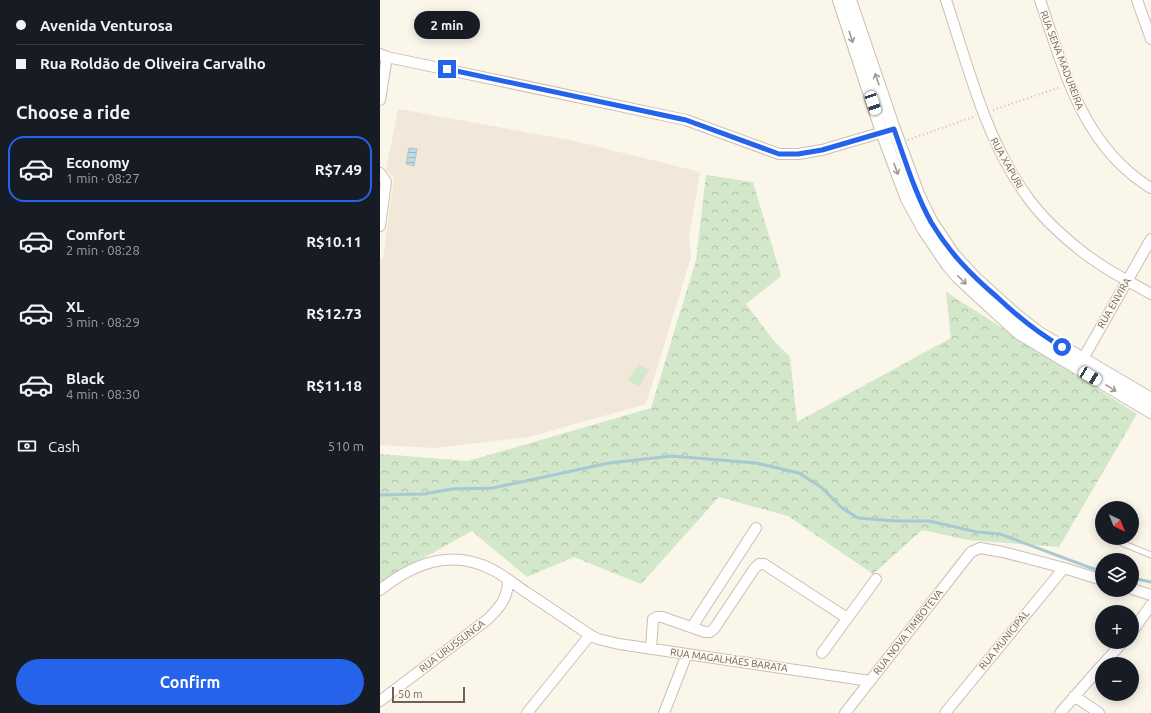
<!DOCTYPE html>
<html lang="en">
<head>
<meta charset="utf-8">
<style>
	:root { --surface:#171b24; --page:#20242c; --text:#f1f3f6; --muted:#9ea1a6; --line:#363941; --accent:#2563eb }
	body { margin:0; font-family:Ubuntu,sans-serif; background:var(--page); color:var(--text); height:100vh; display:flex; flex-direction:column; font-size:15px; white-space:nowrap }
	* { box-sizing:border-box; margin:0 }
	p { font-size:13px; color:var(--muted) }
	.icon { flex:none; width:22px; height:22px; fill:none; stroke:currentColor; stroke-width:2; stroke-linecap:round; stroke-linejoin:round }
	.map { position:relative; flex:1; overflow:hidden }
	.details { display:flex; flex-direction:column; background:var(--surface); width:380px }
	.details>* { flex:none }
	.guide { display:grid; align-content:center; height:88px; padding:0 16px; background:var(--surface) }
	.needle { width:26px; rotate:137deg }
	.buttons { position:absolute; left:715px; top:501px; display:grid; gap:8px }
	.buttons a { display:grid; place-items:center; width:44px; height:44px; border-radius:50%; background:var(--surface); box-shadow:0 2px 10px #0003; font-size:20px }
	.scale { position:absolute; left:12px; bottom:10px; width:73px; box-sizing:border-box; padding-left:4px; border:2px solid #736050; border-top:0; font-size:11px; line-height:14px; white-space:nowrap; color:#736050; -webkit-text-stroke:3px #fdf9f0; paint-order:stroke }
	.end { position:absolute; width:18px; height:18px; margin:-9px; border:5px solid #2563eb; background:#fff; box-shadow:0 0 0 2px #fff }
	.from { border-radius:50% }
	.bubble { position:absolute; height:28px; border-radius:14px; background:var(--surface); box-shadow:0 2px 10px #0003; font-size:13px; font-weight:700; line-height:28px; text-align:center }
	.car { position:absolute; width:12px; height:24px; margin:-12px -6px; border-radius:5px; box-shadow:0 0 3px 1px #0007; background:linear-gradient(#fff 24%,#345 0 40%,#fff 0 76%,#345 0 86%,#fff 0) }
	.guide b { display:flex; align-items:center; gap:14px; height:38px; font-size:15px }
	.guide b+b { border-top:1px solid var(--line) }
	.guide i { width:10px; height:10px; background:var(--text) }
	ul { padding:0; list-style:none }
	li { display:flex; align-items:center; gap:12px; height:66px; margin:0 8px 6px; padding:0 8px; border:2px solid transparent; border-radius:16px }
	li div { flex:1 }
	li b { display:block; font-size:15px }
	li em { font-style:normal; font-weight:700 }
	li.on { border-color:var(--accent) }
	li>.icon { width:36px; height:36px; stroke-width:1.5 }
	h2 { padding:0 16px; font-size:18px; line-height:48px }
	.pay { display:flex; align-items:center; gap:10px; height:44px; padding:0 16px; font-size:15px }
	.pay p { margin-inline-start:auto }
	.action { display:flex; gap:8px; margin-top:auto; padding:8px 16px }
	.action a { flex:1; height:46px; border-radius:24px; background:var(--accent); color:#fff; font-size:16px; font-weight:700; line-height:46px; text-align:center }
	main { display:flex; flex:1; min-height:0 }
	.map>svg:first-child { display:block }
</style>
</head>
<body>
<main>
<section class="details">
<div class="guide">
<b><i class="from"></i>Avenida Venturosa</b>
<b><i></i>Rua Roldão de Oliveira Carvalho</b>
</div>
<h2>Choose a ride</h2>
<ul>
<li class="on"><svg class="icon" aria-label="car" viewBox="0 0 24 24"><path d="M5 17H2v-5l4-1 3-4h7l3 4 3 1v5h-3M9 17h6M6 11h13"/><circle cx="7" cy="17" r="2"/><circle cx="17" cy="17" r="2"/></svg><div><b>Economy</b><p>1 min · 08:27</p></div><em>R$7.49</em></li>
<li><svg class="icon" aria-label="car" viewBox="0 0 24 24"><path d="M5 17H2v-5l4-1 3-4h7l3 4 3 1v5h-3M9 17h6M6 11h13"/><circle cx="7" cy="17" r="2"/><circle cx="17" cy="17" r="2"/></svg><div><b>Comfort</b><p>2 min · 08:28</p></div><em>R$10.11</em></li>
<li><svg class="icon" aria-label="car" viewBox="0 0 24 24"><path d="M5 17H2v-5l4-1 3-4h7l3 4 3 1v5h-3M9 17h6M6 11h13"/><circle cx="7" cy="17" r="2"/><circle cx="17" cy="17" r="2"/></svg><div><b>XL</b><p>3 min · 08:29</p></div><em>R$12.73</em></li>
<li><svg class="icon" aria-label="car" viewBox="0 0 24 24"><path d="M5 17H2v-5l4-1 3-4h7l3 4 3 1v5h-3M9 17h6M6 11h13"/><circle cx="7" cy="17" r="2"/><circle cx="17" cy="17" r="2"/></svg><div><b>Black</b><p>4 min · 08:30</p></div><em>R$11.18</em></li>
</ul>
<div class="pay"><svg class="icon" aria-label="cash" viewBox="0 0 24 24"><path d="M3 7h18v10H3z"/><circle cx="12" cy="12" r="2"/></svg>Cash<p>510 m</p></div>
<div class="action"><a>Confirm</a></div>
</section>
<div class="map">
<svg width="771" height="713" viewBox="0 0 771 713">
	<defs>
		<pattern id="forest-crowns" width="20" height="18" patternUnits="userSpaceOnUse"><rect width="20" height="18" fill="#d3e7ca"/><path d="M2 6a3 3 0 1 1 6 0M12 15a3 3 0 1 1 6 0" fill="none" stroke="#b0bfa6"/></pattern>
		<pattern id="water-rules" width="6" height="5" patternUnits="userSpaceOnUse"><rect width="6" height="5" fill="#c0dae2"/><path d="M0 2.5h6" fill="none" stroke="#a0b4ba"/></pattern>
	</defs>
	<rect width="100%" height="100%" fill="#faf6ea"/>
	<!-- residential -->
	<path fill="#f1e8d9" d="M18,109L195,141L320,172L309,236L311,257L266,404L149,437L55,448L0,445V259H3L14,178L6,170Z"/>
	<!-- forest -->
	<path fill="url(#forest-crowns)" d="M326,175L373,182L401,276L366,304L393,340L410,357L417,422L571,338L566,292L757,414L679,547L588,540L542,530L493,574L408,516L339,497L261,584L194,557L147,577L92,531L0,582V454L88,461L271,408L316,260Z"/>
	<!-- pitch -->
	<path fill="#d3e7ca" d="M259,364L269,370L259,387L248,380Z"/>
	<!-- water -->
	<path fill="url(#water-rules)" stroke="#a8c8d3" d="M29,148L37,149L34,166L26,164Z"/>
	<g fill="none" stroke-linecap="round" stroke-linejoin="round">
		<!-- stream -->
		<path stroke="#a8c8d3" stroke-width="3" d="M0,495L44,494L72,489L113,488L229,463L292,456L376,463L419,473L441,487L462,508L478,518L515,521H549L597,532L620,534L711,568L722,571
			M752,578L771,582"/>
		<defs>
			<path id="service" d="M737,541L771,555"/>
			<path id="minor" d="M566,0C588,66 605,138 646,195C659,214 677,231 694,245C717,265 745,279 771,294
				M660,0C684,70 703,147 771,188
				M757,0L771,39
				M0,54L7,57L306,120L399,154H418L442,150L510,130
				M0,100L7,57
				M0,173L6,182L0,226
				M700,364L771,239
				M752,589L771,595
				M0,590C34,563 72,548 113,570C125,576 135,585 146,592C167,606 189,621 210,635L218,639L239,644L490,681
				M312,627L376,528
				M752,632L771,605
				M271,649L273,619L277,617H282L325,632H330L334,629L374,569L379,564H384L467,618
				M442,653L496,579
				M723,664L743,642
				M694,696L719,713
				M0,701L108,619C120,607 128,598 128,580
				M147,713L210,635
				M284,713L307,654
				M465,713L591,552L600,548L623,552L684,568L722,580
				M565,713L684,568
				M680,713L722,665"/>
			<path id="tertiary" d="M459,0L502,132L527,199L544,230L567,264L578,277L596,294L639,333L771,412
				M470,0L514,129L538,194L551,221L573,254L595,278L636,315L659,333L771,399"/>
		</defs>
		<!-- service casing -->
		<use href="#service" stroke="#ccbfb1" stroke-width="7"/>
		<!-- minor casing -->
		<use href="#minor" stroke="#ccbfb1" stroke-width="12"/>
		<!-- tertiary casing -->
		<use href="#tertiary" stroke="#ccbfb1" stroke-width="14"/>
		<!-- path -->
		<path stroke="#d2bca8" stroke-width="2" stroke-dasharray="1 3" stroke-linecap="butt" d="M613,110L681,87
			M528,140L596,116"/>
		<!-- service -->
		<use href="#service" stroke="#fff" stroke-width="5"/>
		<!-- minor -->
		<use href="#minor" stroke="#fff" stroke-width="10"/>
		<!-- tertiary -->
		<use href="#tertiary" stroke="#fff" stroke-width="12"/>
	</g>
	<!-- one-way arrows -->
	<defs><path id="oneway-shaft" d="M-6 0H5M1.5-3L5.5 0L1.5 3" fill="none" stroke-width="1.6" stroke-linecap="round" stroke-linejoin="round"/></defs>
	<g stroke="#a4988d">
		<use href="#oneway-shaft" transform="translate(471 37) rotate(72)"/>
		<use href="#oneway-shaft" transform="translate(497 79) rotate(-109)"/>
		<use href="#oneway-shaft" transform="translate(516 169) rotate(70)"/>
		<use href="#oneway-shaft" transform="translate(582 280) rotate(45)"/>
		<use href="#oneway-shaft" transform="translate(731 388) rotate(31)"/>
	</g>
	<g fill="none" stroke-linecap="round" stroke-linejoin="round">
		<!-- route -->
		<path stroke="#2563eb" stroke-width="5" d="M67,69L306,120L399,154H418L442,150L514,129C525,160 535,193 551,222C569,252 590,274 617,297C637,316 658,333 682,347"/>
	</g>
	<g text-anchor="middle" dominant-baseline="central" stroke-width="3" stroke-linejoin="round" paint-order="stroke">
		<!-- street labels -->
		<g font-size="10" fill="#736050" stroke="#fdf9f0">
			<text transform="translate(682 60) rotate(69)">RUA SENA MADUREIRA</text>
			<text transform="translate(627 163) rotate(61)">RUA XAPURI</text>
			<text transform="translate(734 303) rotate(-60)">RUA ENVIRA</text>
			<text transform="translate(528 632) rotate(-52)">RUA NOVA TIMBOTEVA</text>
			<text transform="translate(624 640) rotate(-51)">RUA MUNICIPAL</text>
			<text transform="translate(72 646) rotate(-37)">RUA URUSSUNGA</text>
			<text transform="translate(349 660) rotate(8)">RUA MAGALHÃES BARATA</text>
		</g>
	</g>
</svg>
<div class="buttons">
<a><svg class="needle" viewBox="-14 -14 28 28"><path d="M0-13l5 13h-10z" fill="#e53935"/><path d="M0 13l5-13h-10z" fill="#9ea1a6"/></svg></a>
<a><svg class="icon" aria-label="layers" viewBox="0 0 24 24"><path d="M12 4l9 5-9 5-9-5zM3 14l9 5 9-5"/></svg></a>
<a>+</a>
<a>−</a>
</div>
<div class="scale">50 m</div>
<i class="end from" style="left:682px;top:347px"></i>
<i class="end" style="left:67px;top:69px"></i>
<div class="bubble" style="left:34px;top:11px;width:66px">2 min</div>
<i class="car" style="left:493px;top:103px;rotate:162deg"></i>
<i class="car" style="left:710px;top:376px;rotate:121deg"></i>
</div>
</main>
</body>
</html>
